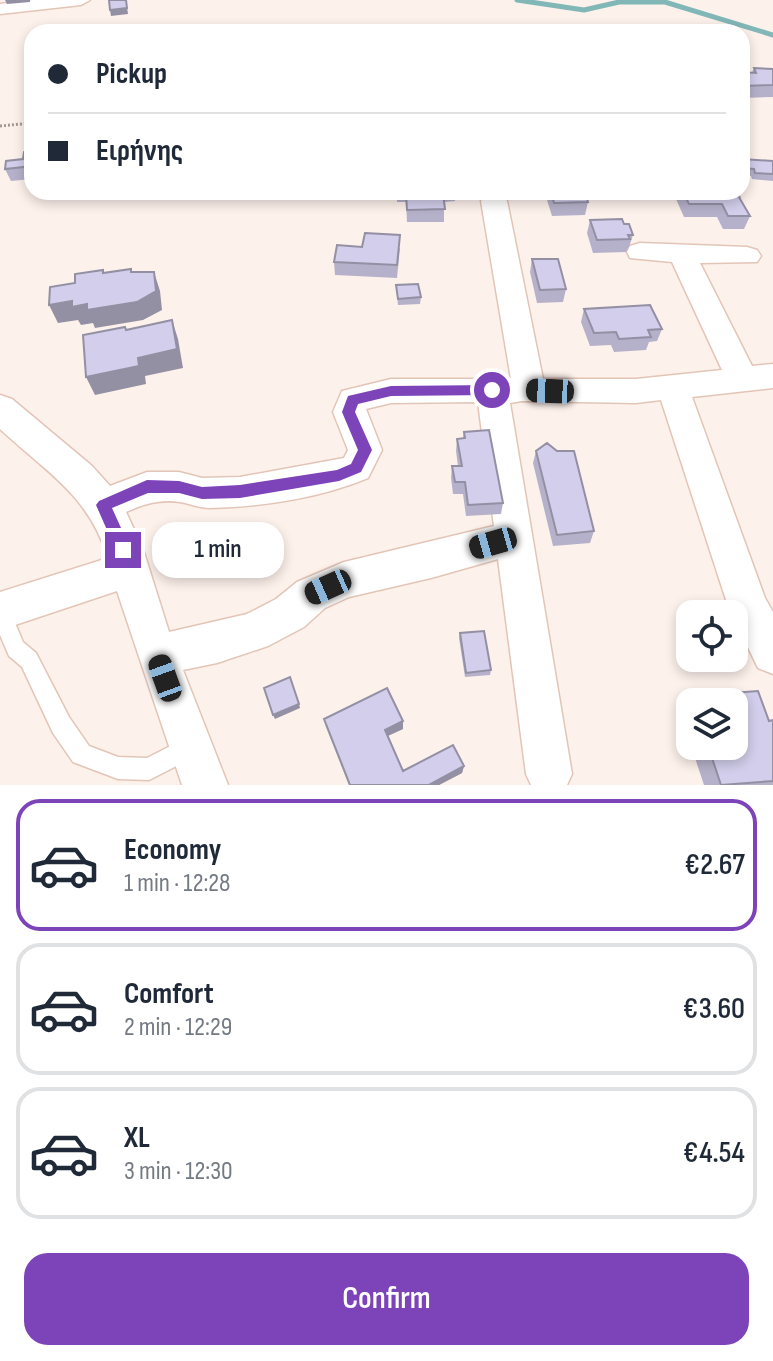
<!DOCTYPE html>
<html lang="en">
<head>
<meta charset="utf-8">
<style>
	:root { --surface:#fff; --page:#f6f6f7; --text:#1f2937; --muted:#747a83; --line:#e0e1e3; --accent:#7d44ba }
	body { margin:0; font-family:"Sofia Sans Condensed",sans-serif; background:var(--page); color:var(--text); height:100vh; display:flex; flex-direction:column; font-size:30px; white-space:nowrap }
	* { box-sizing:border-box; margin:0 }
	p { font-size:26px; color:var(--muted) }
	.icon { flex:none; width:44px; height:44px; fill:none; stroke:currentColor; stroke-width:2; stroke-linecap:round; stroke-linejoin:round }
	.map { position:relative; height:785px; overflow:hidden }
	.sheet { display:flex; flex-direction:column; background:var(--surface); flex:1 }
	.sheet>* { flex:none }
	.hud { position:absolute; left:24px; top:24px; width:726px; height:176px; border-radius:24px; box-shadow:0 4px 12px #0003; display:grid; align-content:center; height:176px; padding:0 24px; background:var(--surface) }
	.tools { position:absolute; left:676px; top:600px; display:grid; gap:16px }
	.tools a { display:grid; place-items:center; width:72px; height:72px; border-radius:16px; background:var(--surface); box-shadow:0 4px 12px #0003; font-size:40px }
	.end { position:absolute; width:36px; height:36px; margin:-18px; border:10px solid #7d44ba; background:#fff; box-shadow:0 0 0 4px #fff }
	.from { border-radius:50% }
	.bubble { position:absolute; height:56px; border-radius:24px; background:var(--surface); box-shadow:0 4px 12px #0003; font-size:26px; font-weight:600; line-height:56px; text-align:center }
	.car { position:absolute; width:24px; height:48px; margin:-24px -12px; border-radius:10px; box-shadow:0 0 6px 2px #0007; background:linear-gradient(#222 24%,#8ab4d8 0 40%,#222 0 76%,#8ab4d8 0 86%,#222 0) }
	.hud b { display:flex; align-items:center; gap:28px; height:76px; font-size:30px }
	.hud b+b { border-top:2px solid var(--line) }
	.hud i { width:20px; height:20px; background:var(--text) }
	ul { padding:14px 0 0; list-style:none }
	li { display:flex; align-items:center; gap:24px; height:132px; margin:0 16px 12px; padding:0 8px; border:4px solid var(--line); border-radius:24px }
	li div { flex:1 }
	li b { display:block; font-size:30px }
	li em { font-style:normal; font-weight:600 }
	li.current { border-color:var(--accent) }
	li>.icon { width:72px; height:72px; stroke-width:1.5 }
	.primary-button { display:flex; gap:16px; margin-top:auto; padding:16px 24px }
	.primary-button a { flex:1; height:92px; border-radius:24px; background:var(--accent); color:#fff; font-size:32px; font-weight:600; line-height:92px; text-align:center }
	.map>svg:first-child { display:block }
</style>
</head>
<body>
<div class="map">
<svg width="773" height="785" viewBox="0 0 773 785">
	<rect width="100%" height="100%" fill="#fdf1eb"/>
	<g fill="none" stroke-linecap="round" stroke-linejoin="round">
		<!-- stream -->
		<path stroke="#82b7b7" stroke-width="5" d="M517,0L584,10L619,2H665L773,35"/>
		<defs>
			<path id="service" d="M0,601L7,604L23,642L36,653L69,717L89,746L118,757L147,758L190,736L198,739L201,747L198,755L149,780L118,779L73,762L53,733L22,667L9,656L0,635Z"/>
			<path id="minor" d="M33,0H90L81,5L0,14V4Z
				M494,193L503,196L507,201L543,379H636L722,370L672,262L630,258L627,252L630,246L640,243L747,247L757,250L761,256L757,262L700,263L752,366L773,364V388L692,397L765,598L773,612V674L758,668L728,606L661,400L636,403L522,401L510,403L572,774L567,785H531L526,774L498,559L431,578L349,597L325,608L304,627L268,646L217,663L183,670L228,785H182L117,591L0,630V592L108,558C88,494 46,472 0,429V395L12,399L92,466L110,486L147,472H179L202,478L240,477L344,458L348,450L333,412L342,391L391,379H511L481,201L485,196ZM478,402L494,526L344,562L297,582L276,599L247,614L169,632L143,549L126,512C144,504 160,499 180,502C191,504 200,508 210,508C262,507 320,498 368,478L382,450L366,409L391,403Z"/>
		</defs>
		<!-- service casing -->
		<use href="#service" stroke="#e3c5b7" stroke-width="3"/>
		<!-- minor casing -->
		<use href="#minor" stroke="#e3c5b7" stroke-width="3"/>
		<!-- path -->
		<path stroke="#a49892" stroke-width="3" stroke-dasharray="2 2" stroke-linecap="butt" d="M0,126L32,123"/>
		<!-- service -->
		<use href="#service" fill="#fff" fill-rule="evenodd"/>
		<!-- minor -->
		<use href="#minor" fill="#fff" fill-rule="evenodd"/>
	</g>
	<!-- wall -->
	<path fill="#b5b1ca" d="M754,68L773,69V97L742,98V72H752Z
		M32,150V179L11,181L5,169L23,159Z
		M742,159L773,161V181L752,179L751,176L742,175Z
		M397,192H455V201L444,202V222H407L406,202H397Z
		M549,192H585L588,202L585,215L552,216L547,200Z
		M678,192H738L741,197L740,199L750,216L744,229H723L717,217H684L676,199Z
		M590,220L624,224L633,235L629,247L628,248L626,252L593,253L587,233Z
		M400,248L397,278L335,275L334,262Z
		M532,259L566,289L563,302L537,303L530,272Z
		M396,285L421,297L420,304L398,305Z
		M584,309L662,329L657,341L649,342L646,350L614,352L611,345L590,346L581,322Z
		M464,432L503,503L501,514L466,516L463,494H453L451,478L452,466H458L456,451L457,439L463,438Z
		M536,451L594,531L590,543L553,546L533,463Z
		M460,633L491,670L490,675L465,677L459,638Z
		M758,691L769,721L773,720V785H704L691,746H734V702H710L718,694Z
		M324,719L403,721V729L388,736L403,771L464,766L462,773L439,785H349L326,727Z"/>
	<!-- shaded-wall -->
	<path fill="#9390a4" d="M5,0H30V2L7,4Z
		M126,0L128,14L111,16L110,10Z
		M154,272L160,291L162,310L143,320L95,328L93,323L81,325L78,320L58,323L49,305Z
		M172,320L178,339L183,368L145,376L146,384L95,395L86,377Z
		M299,704L300,708L275,719L273,715Z
		M403,721V729L385,737V730Z
		M464,766L462,773L439,785H429Z"/>
	<!-- building -->
	<path fill="#d2ceeb" stroke="#9390a4" stroke-width="2" d="M109,0H126L127,8L110,10Z
		M754,68L773,69V85L742,86V81H745L742,72L756,73Z
		M32,150V166L5,169L6,161L23,159L24,152Z
		M742,159L773,161V174L755,173L754,169L742,168Z
		M411,192H438V193H443L445,209L407,210L406,194H412Z
		M551,192H585L588,202L554,203Z
		M683,192H736L750,216H728L722,204H689Z
		M622,219L624,224H629L633,235H628L630,239L597,240L590,220Z
		M365,233L400,235L397,265L334,262L337,245L362,247Z
		M532,259H558L566,289L540,290Z
		M131,269V272H154L156,291L137,302L87,310V304L72,307V301L49,305L50,287L75,283V274L103,270V273Z
		M418,284L421,297L398,299L396,285Z
		M650,305L662,329L648,330L651,337L619,339L616,332L594,333L584,309Z
		M172,320L177,349L138,358L139,366L86,377L83,335L125,327L126,330Z
		M489,430L503,503L468,505L465,482H455L452,466H462L457,439L465,438L464,432Z
		M547,443L557,451H574L594,531L557,535L536,451Z
		M484,631L491,670L466,673L460,633Z
		M290,677L299,704L273,715L264,688Z
		M387,688L403,721L385,730L403,771L453,745L464,766L429,785H350L324,719Z
		M758,691L769,721L773,720V781L721,785L708,746H734V702H721L718,694Z"/>
	<!-- route -->
	<path fill="#7d44ba" d="M492,385L498,390L492,395L391,396L358,404L355,412L372,450L361,472L339,481L240,498L202,499L179,493H148L112,508L131,550L123,557L118,555L96,505L99,501L147,480L179,481L202,487L240,485L337,470L351,464L358,450L342,412L348,396L391,386Z"/>
</svg>
<div class="tools">
<a><svg class="icon" aria-label="locate" viewBox="0 0 24 24"><circle cx="12" cy="12" r="6"/><path d="M12 2v4M12 18v4M2 12h4M18 12h4"/></svg></a>
<a><svg class="icon" aria-label="layers" viewBox="0 0 24 24"><path d="M12 4l9 5-9 5-9-5zM3 14l9 5 9-5"/></svg></a>
</div>
<i class="end from" style="left:492px;top:390px"></i>
<i class="end" style="left:123px;top:550px"></i>
<div class="bubble" style="left:152px;top:522px;width:132px">1 min</div>
<i class="car" style="left:550px;top:391px;rotate:272deg"></i>
<i class="car" style="left:493px;top:543px;rotate:254deg"></i>
<i class="car" style="left:328px;top:587px;rotate:246deg"></i>
<i class="car" style="left:165px;top:678px;rotate:340deg"></i>
<div class="hud">
<b><i class="from"></i>Pickup</b>
<b><i></i>Ειρήνης</b>
</div>
</div>
<section class="sheet">
<ul>
<li class="current"><svg class="icon" aria-label="car" viewBox="0 0 24 24"><path d="M5 17H2v-5l4-1 3-4h7l3 4 3 1v5h-3M9 17h6M6 11h13"/><circle cx="7" cy="17" r="2"/><circle cx="17" cy="17" r="2"/></svg><div><b>Economy</b><p>1 min · 12:28</p></div><em>€2.67</em></li>
<li><svg class="icon" aria-label="car" viewBox="0 0 24 24"><path d="M5 17H2v-5l4-1 3-4h7l3 4 3 1v5h-3M9 17h6M6 11h13"/><circle cx="7" cy="17" r="2"/><circle cx="17" cy="17" r="2"/></svg><div><b>Comfort</b><p>2 min · 12:29</p></div><em>€3.60</em></li>
<li><svg class="icon" aria-label="car" viewBox="0 0 24 24"><path d="M5 17H2v-5l4-1 3-4h7l3 4 3 1v5h-3M9 17h6M6 11h13"/><circle cx="7" cy="17" r="2"/><circle cx="17" cy="17" r="2"/></svg><div><b>XL</b><p>3 min · 12:30</p></div><em>€4.54</em></li>
</ul>
<div class="primary-button"><a>Confirm</a></div>
</section>
</body>
</html>
